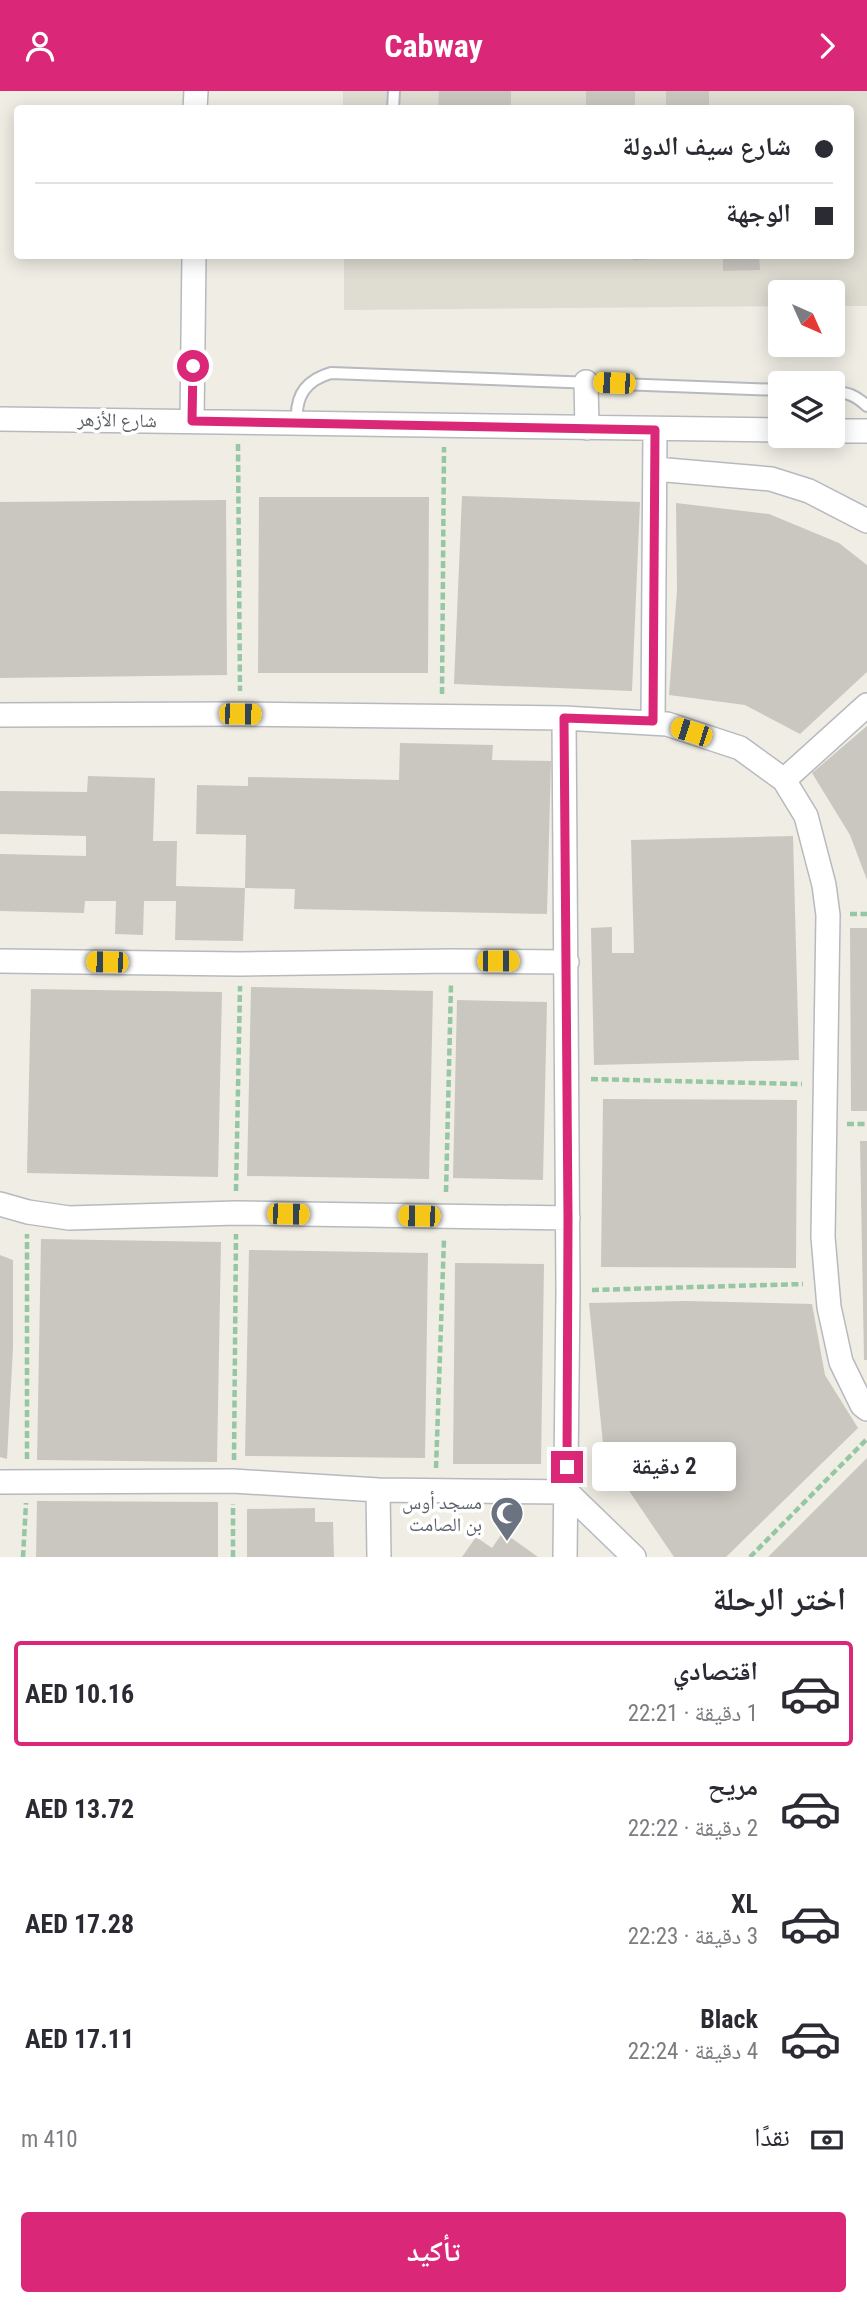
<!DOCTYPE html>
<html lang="ar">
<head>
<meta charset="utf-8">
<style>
	:root { --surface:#fff; --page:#f7f7f7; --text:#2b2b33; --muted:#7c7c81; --line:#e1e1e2; --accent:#db2777 }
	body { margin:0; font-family:"Roboto Condensed","Noto Naskh Arabic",sans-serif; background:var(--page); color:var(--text); direction:rtl; height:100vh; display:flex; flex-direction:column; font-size:26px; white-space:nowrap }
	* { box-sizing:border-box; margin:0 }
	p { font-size:23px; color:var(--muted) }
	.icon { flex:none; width:38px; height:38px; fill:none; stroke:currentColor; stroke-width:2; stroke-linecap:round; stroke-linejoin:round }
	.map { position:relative; height:1466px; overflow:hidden; direction:ltr }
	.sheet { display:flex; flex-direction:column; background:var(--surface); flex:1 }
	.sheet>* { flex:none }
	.top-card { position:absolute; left:14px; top:14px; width:840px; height:154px; border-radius:7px; box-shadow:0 4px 18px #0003; direction:rtl; display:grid; align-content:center; height:154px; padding:0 21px; background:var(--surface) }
	.needle { width:46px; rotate:135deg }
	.buttons { position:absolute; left:768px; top:189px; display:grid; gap:14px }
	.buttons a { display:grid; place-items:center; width:77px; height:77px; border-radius:7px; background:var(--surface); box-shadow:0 4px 18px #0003; font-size:35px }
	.end { position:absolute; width:32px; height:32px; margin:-16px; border:9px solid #db2777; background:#fff; box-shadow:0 0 0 4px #fff }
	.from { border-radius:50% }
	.bubble { position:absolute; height:49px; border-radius:7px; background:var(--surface); box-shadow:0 4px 18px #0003; font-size:23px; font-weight:700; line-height:49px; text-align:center; direction:rtl }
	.car { position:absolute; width:21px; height:42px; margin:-21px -10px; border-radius:9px; box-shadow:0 0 5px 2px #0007; background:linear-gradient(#f5c518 24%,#345 0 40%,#f5c518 0 76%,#345 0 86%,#f5c518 0) }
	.top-card b { display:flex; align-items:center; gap:24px; height:66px; font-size:26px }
	.top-card b+b { border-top:2px solid var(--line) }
	.top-card i { width:18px; height:18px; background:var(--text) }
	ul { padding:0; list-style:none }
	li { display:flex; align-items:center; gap:21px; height:105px; margin:0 14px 10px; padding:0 7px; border:4px solid transparent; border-radius:7px }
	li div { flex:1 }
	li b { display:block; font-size:26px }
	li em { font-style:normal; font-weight:700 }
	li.on { border-color:var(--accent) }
	li>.icon { width:63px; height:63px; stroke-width:1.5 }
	h2 { padding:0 21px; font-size:32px; line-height:84px }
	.pay { display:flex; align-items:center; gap:18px; height:77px; padding:0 21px; font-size:26px }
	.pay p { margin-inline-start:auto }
	.button { display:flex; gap:14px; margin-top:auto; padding:14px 21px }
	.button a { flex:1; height:80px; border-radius:7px; background:var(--accent); color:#fff; font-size:28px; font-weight:700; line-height:80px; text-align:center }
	header { display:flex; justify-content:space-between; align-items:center; height:91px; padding:0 21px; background:var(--accent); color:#fff; font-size:32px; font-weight:700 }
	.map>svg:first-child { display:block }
</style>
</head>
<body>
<header><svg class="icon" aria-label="forward" viewBox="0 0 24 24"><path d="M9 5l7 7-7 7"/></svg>Cabway<svg class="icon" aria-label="person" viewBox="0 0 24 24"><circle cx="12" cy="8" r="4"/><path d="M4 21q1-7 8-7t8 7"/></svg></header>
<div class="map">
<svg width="867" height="1466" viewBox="0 0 867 1466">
	<rect width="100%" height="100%" fill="#efede4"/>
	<!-- education -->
	<path fill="#dfdcd2" d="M343,0H867V215H833V201H780V215L344,219V165L850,164V18H343Z"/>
	<!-- building -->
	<path fill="#cac7c1" d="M439,0H511V18H438Z
		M586,0H635V18H586Z
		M666,0H709V18H666Z
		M633,164H670V167L633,169Z
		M723,164H759L760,179L723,180Z
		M462,405L640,411L632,600L454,593Z
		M259,406H429L428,582H258Z
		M226,409L227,584L0,587V411Z
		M676,412L769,423L839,452L867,474V581L800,643L745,614L669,604L677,499Z
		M867,635V789L850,744L812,682Z
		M400,652L493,654L492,669L551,670L547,823L294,818L295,798L245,797L246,744L196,743L197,694L248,695V686L399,689Z
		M88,685L155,687L153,750H177L176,795L245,797L243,850L175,849L176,810H144L143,844L115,843L116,810H85L84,822L0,820V763L86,765V745L0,743V700L87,701Z
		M793,745L799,969L594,974L591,837L612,836V862H634L631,749Z
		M850,837H867V1020H851Z
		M251,896L433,900L429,1088L247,1085Z
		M31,898L222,901L218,1086L27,1082Z
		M457,909L547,911L543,1089L453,1087Z
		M603,1008L797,1009L796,1177L601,1176Z
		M860,1050H867V1269H864Z
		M41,1148L221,1151L217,1371L37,1369Z
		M249,1159L428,1162L425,1367L245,1365Z
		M0,1164L13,1169V1257L7,1368L0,1366Z
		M455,1172L544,1173L541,1373H453Z
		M686,1210L812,1213L825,1284L858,1337L726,1466H674L604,1363L589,1212Z
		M867,1367V1466H768Z
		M37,1410L218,1411V1466H36Z
		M315,1417V1431H333L334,1466H247V1418Z
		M503,1441L538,1466H462L476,1446L492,1457Z"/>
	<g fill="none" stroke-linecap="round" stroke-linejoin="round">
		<defs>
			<path id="service" d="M393,18L394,0
				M833,301C848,301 856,305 867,315
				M297,331C295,305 306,289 331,282L780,299"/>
			<path id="minor" d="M195,18L196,0
				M586,291L587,337
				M0,328L780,339
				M192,330L194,164
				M833,340H867
				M655,378L771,388L809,400L867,430
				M0,624L240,623L564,627L667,633L740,657L784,689L806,725L824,794L828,824L823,1146L829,1216L841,1271L862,1314L867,1318
				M564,627L568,1200L565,1466
				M653,630L655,339
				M784,689L867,614
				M0,870L240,873L452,870L567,871
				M0,1113L28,1121L69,1127L236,1122L568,1127
				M0,1391L233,1390L378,1399L567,1401L634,1466
				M378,1399L379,1466"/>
		</defs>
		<!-- service casing -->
		<use href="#service" stroke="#b6babf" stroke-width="14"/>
		<!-- minor casing -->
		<use href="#minor" stroke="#b6babf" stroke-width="26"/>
		<!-- path -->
		<path stroke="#96c7a4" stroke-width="4.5" stroke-dasharray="7 3.5" stroke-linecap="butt" d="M238,353L240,600
			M442,603L444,356
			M850,823H867
			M591,988L802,993
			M847,1033H867
			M236,1100L240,895
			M446,1101L451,893
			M592,1199L803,1193
			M27,1368V1143
			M234,1369L236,1143
			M436,1377L444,1148
			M23,1466L26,1412
			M233,1466V1413
			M750,1466L867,1348"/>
		<!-- service -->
		<use href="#service" stroke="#fff" stroke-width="10"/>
		<!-- minor -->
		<use href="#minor" stroke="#fff" stroke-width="23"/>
	</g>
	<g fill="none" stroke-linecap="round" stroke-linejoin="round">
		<!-- route -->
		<path stroke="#db2777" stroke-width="9" d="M193,275L192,330L655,339L653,630L564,627L568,1127L567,1376"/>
	</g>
	<!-- icons -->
	<defs>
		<symbol id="mosque-pin" viewBox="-11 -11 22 30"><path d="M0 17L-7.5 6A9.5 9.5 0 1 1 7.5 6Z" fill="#6b7280" stroke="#fff"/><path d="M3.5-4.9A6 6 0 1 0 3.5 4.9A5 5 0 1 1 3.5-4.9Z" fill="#fff"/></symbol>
	</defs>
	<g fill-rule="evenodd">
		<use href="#mosque-pin" x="488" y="1403" width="38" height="52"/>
	</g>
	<g text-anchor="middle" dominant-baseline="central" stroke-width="7" stroke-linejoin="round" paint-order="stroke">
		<!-- street labels -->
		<g font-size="19" fill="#5c6065" stroke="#fff">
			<text transform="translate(117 329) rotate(1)">شارع الأزهر</text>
		</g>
		<!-- worship labels -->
		<g font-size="19" fill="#5b616d" stroke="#fff" text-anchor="end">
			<text x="482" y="1411">مسجد أوس<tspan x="482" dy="22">بن الصامت</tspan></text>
		</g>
	</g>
</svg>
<div class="buttons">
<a><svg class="needle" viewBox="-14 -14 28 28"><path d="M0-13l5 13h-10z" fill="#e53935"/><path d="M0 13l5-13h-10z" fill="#7c7c81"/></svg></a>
<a><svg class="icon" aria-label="layers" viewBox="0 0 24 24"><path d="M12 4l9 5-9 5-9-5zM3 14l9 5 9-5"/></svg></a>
</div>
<i class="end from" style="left:193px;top:275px"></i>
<i class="end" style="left:567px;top:1376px"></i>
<div class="bubble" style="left:592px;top:1351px;width:144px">2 دقيقة</div>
<i class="car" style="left:614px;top:292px;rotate:272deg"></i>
<i class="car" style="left:240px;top:623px;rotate:91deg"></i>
<i class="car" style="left:691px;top:641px;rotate:288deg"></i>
<i class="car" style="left:498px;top:870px;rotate:90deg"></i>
<i class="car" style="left:107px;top:871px;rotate:271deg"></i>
<i class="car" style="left:288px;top:1123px;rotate:91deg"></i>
<i class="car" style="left:419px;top:1125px;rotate:271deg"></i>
<div class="top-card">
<b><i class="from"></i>شارع سيف الدولة</b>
<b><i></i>الوجهة</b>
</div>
</div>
<section class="sheet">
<h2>اختر الرحلة</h2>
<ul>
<li class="on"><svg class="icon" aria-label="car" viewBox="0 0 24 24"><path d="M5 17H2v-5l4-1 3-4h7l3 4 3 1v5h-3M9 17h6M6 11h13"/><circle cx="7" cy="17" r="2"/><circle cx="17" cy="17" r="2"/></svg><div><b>اقتصادي</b><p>1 دقيقة · 22:21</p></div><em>AED 10.16</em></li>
<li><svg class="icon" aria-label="car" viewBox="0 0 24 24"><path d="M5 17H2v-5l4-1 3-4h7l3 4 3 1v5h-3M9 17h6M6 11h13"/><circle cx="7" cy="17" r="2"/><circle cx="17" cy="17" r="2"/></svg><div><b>مريح</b><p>2 دقيقة · 22:22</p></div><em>AED 13.72</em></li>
<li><svg class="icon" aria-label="car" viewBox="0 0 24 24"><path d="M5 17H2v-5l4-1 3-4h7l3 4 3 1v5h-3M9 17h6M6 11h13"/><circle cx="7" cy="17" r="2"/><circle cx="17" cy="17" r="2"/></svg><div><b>XL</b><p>3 دقيقة · 22:23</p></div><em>AED 17.28</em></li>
<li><svg class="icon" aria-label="car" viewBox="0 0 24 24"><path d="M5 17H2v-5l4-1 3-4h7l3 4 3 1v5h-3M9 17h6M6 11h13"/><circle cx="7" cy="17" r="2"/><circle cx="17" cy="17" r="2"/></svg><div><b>Black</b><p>4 دقيقة · 22:24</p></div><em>AED 17.11</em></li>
</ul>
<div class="pay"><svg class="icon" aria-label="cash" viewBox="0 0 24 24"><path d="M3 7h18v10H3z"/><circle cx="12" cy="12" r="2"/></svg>نقدًا<p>410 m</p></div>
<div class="button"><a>تأكيد</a></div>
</section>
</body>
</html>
